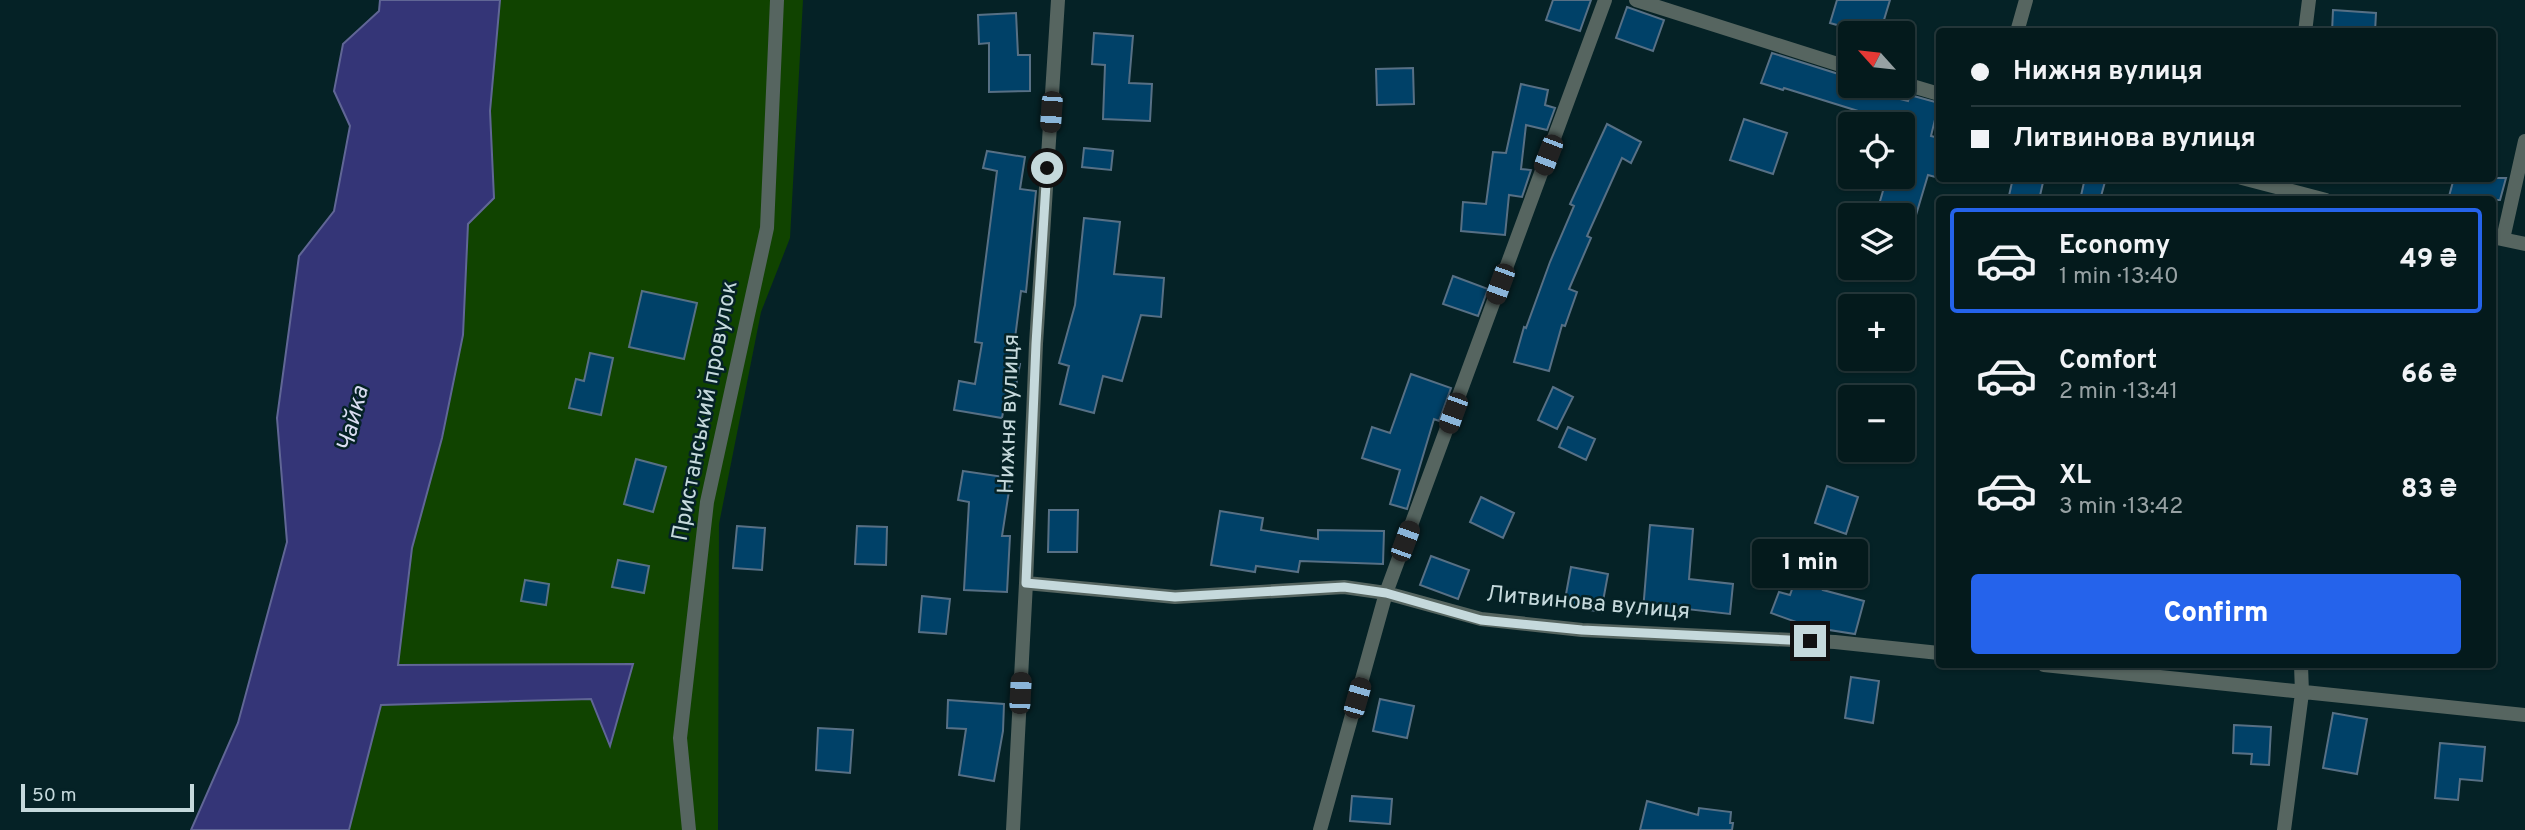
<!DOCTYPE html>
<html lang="en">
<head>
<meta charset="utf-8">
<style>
	:root { --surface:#041a1c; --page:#122729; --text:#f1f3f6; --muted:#97a1a3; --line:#25383b; --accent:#2563eb }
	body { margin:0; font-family:Overpass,sans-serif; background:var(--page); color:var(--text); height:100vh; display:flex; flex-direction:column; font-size:26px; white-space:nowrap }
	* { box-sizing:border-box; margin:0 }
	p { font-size:23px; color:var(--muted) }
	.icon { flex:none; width:38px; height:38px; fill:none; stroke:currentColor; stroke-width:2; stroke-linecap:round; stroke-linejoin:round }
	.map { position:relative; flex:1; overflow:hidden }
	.details { position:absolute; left:1936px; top:196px; width:560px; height:472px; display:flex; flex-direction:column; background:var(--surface); border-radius:7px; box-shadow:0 2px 5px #0004,0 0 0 2px var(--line) }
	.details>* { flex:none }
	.banner { position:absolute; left:1936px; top:28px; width:560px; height:154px; border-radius:7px; box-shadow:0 2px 5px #0004,0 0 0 2px var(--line); display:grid; align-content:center; height:154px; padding:0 35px; background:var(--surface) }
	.needle { width:46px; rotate:297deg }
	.buttons { position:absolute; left:1838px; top:21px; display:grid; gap:14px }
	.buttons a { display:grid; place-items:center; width:77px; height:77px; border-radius:7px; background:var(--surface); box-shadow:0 2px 5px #0004,0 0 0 2px var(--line); font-size:35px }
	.scale { position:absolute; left:21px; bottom:18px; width:173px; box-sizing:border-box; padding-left:7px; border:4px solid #c5d9dc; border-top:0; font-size:19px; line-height:24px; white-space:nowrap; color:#c5d9dc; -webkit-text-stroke:5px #052226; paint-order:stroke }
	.end { position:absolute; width:32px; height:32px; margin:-16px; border:9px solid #c5d9dc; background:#111; box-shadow:0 0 0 4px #111 }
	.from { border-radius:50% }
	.bubble { position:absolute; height:49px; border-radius:7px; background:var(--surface); box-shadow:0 2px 5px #0004,0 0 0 2px var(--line); font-size:23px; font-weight:800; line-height:49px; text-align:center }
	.car { position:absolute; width:21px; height:42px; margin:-21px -10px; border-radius:9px; box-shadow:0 0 5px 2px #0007; background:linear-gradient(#222 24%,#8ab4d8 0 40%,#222 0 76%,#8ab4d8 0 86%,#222 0) }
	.banner b { display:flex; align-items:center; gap:24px; height:66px; font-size:26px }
	.banner b+b { border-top:2px solid var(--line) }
	.banner i { width:18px; height:18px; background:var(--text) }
	ul { padding:12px 0 0; list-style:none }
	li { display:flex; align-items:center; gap:21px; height:105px; margin:0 14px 10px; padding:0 21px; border:4px solid transparent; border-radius:7px }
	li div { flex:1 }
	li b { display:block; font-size:26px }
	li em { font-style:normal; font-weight:800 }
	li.selected { border-color:var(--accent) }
	li>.icon { width:63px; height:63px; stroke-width:1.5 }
	.primary-button { display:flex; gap:14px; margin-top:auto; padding:14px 35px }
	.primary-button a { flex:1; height:80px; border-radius:7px; background:var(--accent); color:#fff; font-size:28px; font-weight:800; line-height:80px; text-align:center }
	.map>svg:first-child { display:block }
</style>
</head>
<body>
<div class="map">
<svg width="2525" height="830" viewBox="0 0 2525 830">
	<rect width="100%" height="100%" fill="#052226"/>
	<!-- green -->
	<path fill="#104300" d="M404,0H803L790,238L761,312L719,524L718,830H263Z"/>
	<!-- water -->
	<path fill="#343577" stroke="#606695" stroke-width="2" d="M380,0H500L490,111L494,198L468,224L463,335L442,438L412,548L398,665L633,664L610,746L591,699L381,705L349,830H191L238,723L287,542L277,418L299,256L334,211L350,126L334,91L343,44L379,11Z"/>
	<!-- building -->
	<path fill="#004168" stroke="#577085" stroke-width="2" d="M1553,0H1591L1580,31L1546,20Z
		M1837,0H1890L1880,33H1865L1830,23Z
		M1627,7L1664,20L1653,51L1616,38Z
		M2333,10L2376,13L2375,32H2332Z
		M1016,13L1018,55H1030V91L989,92V43L979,44L978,15Z
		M1094,33L1133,36L1129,83L1152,84L1150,121L1103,119L1105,65L1092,64Z
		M1772,53L1848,77L1846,84L1850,86L1908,101L1910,95L1939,103L1931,136L1939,138V178L1928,175L1916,215H1876L1887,177H1902V124H1854L1858,111L1784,88L1783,90L1761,83Z
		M1413,68L1414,104L1377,105L1376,69Z
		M1521,84L1548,90L1545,105L1555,108L1547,130L1526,125L1521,169L1531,170L1522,197L1509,195L1505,235L1461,231L1463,202L1486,204L1493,152L1506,153Z
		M1744,119L1787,133L1773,174L1730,160Z
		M1607,124L1641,142L1631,163L1622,158L1587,236L1591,238L1569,289L1577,292L1565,326L1562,325L1549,371L1514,362L1524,327L1526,328L1550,262L1574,206L1570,204Z
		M1084,148L1113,151L1111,170L1082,167Z
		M987,151L1025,157L1020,189L1036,191L1026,292L1021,291L1012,362L1020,364L1014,397L1006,396L1002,418L954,410L959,381L975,384L982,343L975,342L997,171L983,168Z
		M2013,178H2044L2039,200H2008Z
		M2085,178H2106L2100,200H2080Z
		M2454,178H2506L2500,200H2448Z
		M1084,218L1120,222L1114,274L1164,278L1161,317L1141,315L1122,381L1103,376L1094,413L1060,404L1069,366L1059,363L1075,305Z
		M1453,276L1488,289L1478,316L1443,304Z
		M642,291L697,303L684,359L629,347Z
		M590,353L613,358L601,415L569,408L576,379L584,381Z
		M1411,374L1451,388L1439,421L1434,419L1407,509L1390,504L1400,470L1362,458L1372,427L1390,433Z
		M1553,387L1573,397L1557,429L1538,420Z
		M1568,427L1595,439L1586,460L1559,447Z
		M636,459L666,467L653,512L624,504Z
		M963,471L1011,478L1002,536H1010L1007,592L964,590L969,502L958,500Z
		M1827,486L1858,497L1846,534L1815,523Z
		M1481,497L1514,513L1503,538L1470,522Z
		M1049,510H1078L1077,552H1048Z
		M1220,511L1263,518L1261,530L1318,539V530L1384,531L1383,564L1300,561L1298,572L1256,566L1255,572L1211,565Z
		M1650,525L1693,529L1689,579L1733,584L1730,614L1687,609V614L1643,611Z
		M737,526L765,528L762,570L733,568Z
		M857,526L887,527L886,565L855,564Z
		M1431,556L1469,570L1458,599L1420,585Z
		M618,560L649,566L644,593L612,587Z
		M1571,567L1608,574L1601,612L1564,605Z
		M1796,578L1824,588L1823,590L1864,601L1855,634L1810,627L1771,613L1779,592L1790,595Z
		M525,580L549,584L546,605L521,601Z
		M922,596L950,599L946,634L919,632Z
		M1851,677L1879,681L1873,723L1845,718Z
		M1380,699L1414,706L1407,738L1373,731Z
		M948,700L1004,704L1003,731L994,781L959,775L966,729L947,728Z
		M2333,713L2367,719L2357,774L2323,768Z
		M2234,725L2271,727L2269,765L2251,764L2252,754L2233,753Z
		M818,728L853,730L850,773L816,770Z
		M2440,743L2485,747L2482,781L2460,779L2458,800L2435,798Z
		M1352,796L1392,799L1390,824L1350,821Z
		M1647,801L1698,815L1699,808L1731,812L1730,823H1733L1732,830H1640Z"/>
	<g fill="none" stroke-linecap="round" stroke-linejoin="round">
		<!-- minor -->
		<path stroke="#566560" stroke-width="14" d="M1636,0L1850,68
			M2017,32L2026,0
			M2305,32L2309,0
			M1902,83L1939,94
			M2242,178L2326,200
			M2492,237L2525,244
			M2503,239L2525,141
			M1026,583L1175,597L1344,587L1386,593L1481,619L1582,630L1835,642L1939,653
			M2044,665L2525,715
			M689,830L680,738L707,502L767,228L777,0
			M1013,830L1026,583L1036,344L1058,0
			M1320,830L1386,593L1605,0
			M2284,830L2302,693L2301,665"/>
	</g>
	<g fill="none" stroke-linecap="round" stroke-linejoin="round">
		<!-- route -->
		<path stroke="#c5d9dc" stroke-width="9" d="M1047,168L1036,344L1026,583L1175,597L1344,587L1386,593L1481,620L1582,630L1810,641"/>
	</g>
	<g text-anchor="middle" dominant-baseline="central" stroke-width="5" stroke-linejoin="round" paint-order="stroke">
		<!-- street labels -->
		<g font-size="23" fill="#c5d9dc" stroke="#052226">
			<text transform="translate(706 411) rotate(-79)">Пристанський провулок</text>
			<text transform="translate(1010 414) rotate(-88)">Нижня вулиця</text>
			<text transform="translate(1588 604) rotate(5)">Литвинова вулиця</text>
		</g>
		<!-- water labels -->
		<g font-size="24" font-style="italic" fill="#d9dcf1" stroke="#052226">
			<text transform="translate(354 419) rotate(-76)">Чайка</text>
		</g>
	</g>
</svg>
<div class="buttons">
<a><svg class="needle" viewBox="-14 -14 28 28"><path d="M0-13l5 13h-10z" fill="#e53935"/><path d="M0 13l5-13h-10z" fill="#97a1a3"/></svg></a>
<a><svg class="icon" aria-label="locate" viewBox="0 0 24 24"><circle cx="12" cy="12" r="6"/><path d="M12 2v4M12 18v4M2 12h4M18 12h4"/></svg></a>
<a><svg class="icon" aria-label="layers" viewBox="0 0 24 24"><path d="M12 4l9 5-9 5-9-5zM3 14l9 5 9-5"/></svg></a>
<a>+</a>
<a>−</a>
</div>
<div class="scale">50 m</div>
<i class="end from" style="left:1047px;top:168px"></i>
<i class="end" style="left:1810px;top:641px"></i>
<div class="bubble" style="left:1752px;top:539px;width:116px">1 min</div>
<i class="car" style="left:1051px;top:112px;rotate:184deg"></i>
<i class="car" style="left:1548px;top:155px;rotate:201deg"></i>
<i class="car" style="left:1500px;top:284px;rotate:200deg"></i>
<i class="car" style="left:1453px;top:413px;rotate:200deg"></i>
<i class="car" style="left:1405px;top:541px;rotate:20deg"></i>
<i class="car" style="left:1020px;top:693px;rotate:3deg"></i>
<i class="car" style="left:1357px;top:698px;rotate:16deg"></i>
<div class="banner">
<b><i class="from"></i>Нижня вулиця</b>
<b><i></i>Литвинова вулиця</b>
</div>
<section class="details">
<ul>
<li class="selected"><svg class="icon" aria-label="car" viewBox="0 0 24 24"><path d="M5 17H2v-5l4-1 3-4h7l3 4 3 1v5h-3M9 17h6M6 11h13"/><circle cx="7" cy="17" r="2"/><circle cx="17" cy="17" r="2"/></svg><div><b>Economy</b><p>1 min · 13:40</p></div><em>49 ₴</em></li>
<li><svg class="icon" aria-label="car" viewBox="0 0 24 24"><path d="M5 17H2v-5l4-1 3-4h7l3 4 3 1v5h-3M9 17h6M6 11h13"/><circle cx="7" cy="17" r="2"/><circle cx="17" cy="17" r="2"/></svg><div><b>Comfort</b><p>2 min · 13:41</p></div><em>66 ₴</em></li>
<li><svg class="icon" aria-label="car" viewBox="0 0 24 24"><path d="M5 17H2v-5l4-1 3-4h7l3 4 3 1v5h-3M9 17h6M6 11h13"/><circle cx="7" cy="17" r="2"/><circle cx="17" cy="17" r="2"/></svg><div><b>XL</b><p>3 min · 13:42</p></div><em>83 ₴</em></li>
</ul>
<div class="primary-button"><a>Confirm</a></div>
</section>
</div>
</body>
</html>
